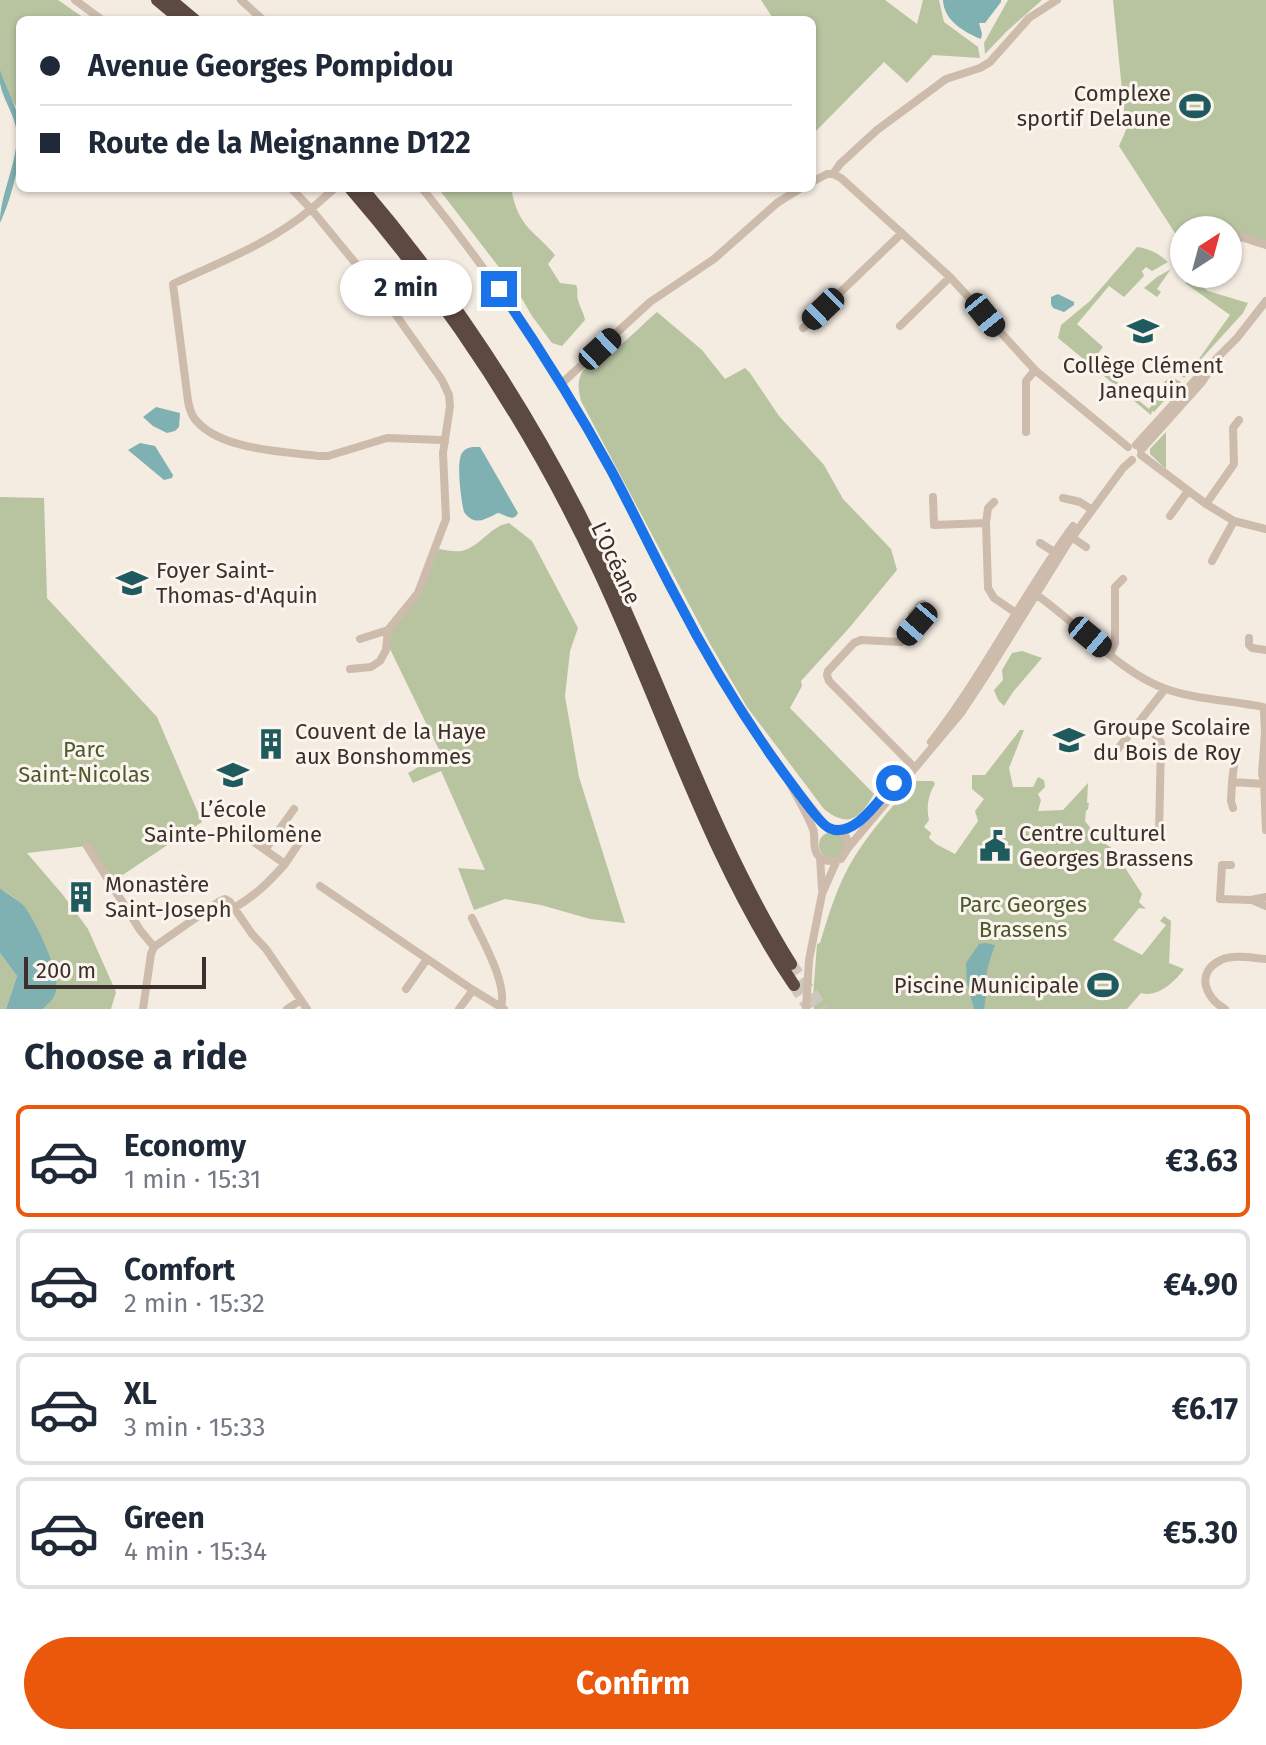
<!DOCTYPE html>
<html lang="en">
<head>
<meta charset="utf-8">
<style>
	:root { --surface:#fff; --page:#f2f2f3; --text:#1f2937; --muted:#747a83; --line:#e0e1e3; --accent:#ea580c }
	body { margin:0; font-family:"Fira Sans",sans-serif; background:var(--page); color:var(--text); height:100vh; display:flex; flex-direction:column; font-size:30px; white-space:nowrap }
	* { box-sizing:border-box; margin:0 }
	p { font-size:26px; color:var(--muted) }
	.icon { flex:none; width:44px; height:44px; fill:none; stroke:currentColor; stroke-width:2; stroke-linecap:round; stroke-linejoin:round }
	.map { position:relative; height:1009px; overflow:hidden }
	.panel { display:flex; flex-direction:column; background:var(--surface); flex:1 }
	.panel>* { flex:none }
	.banner { position:absolute; left:16px; top:16px; width:800px; height:176px; border-radius:12px; box-shadow:0 2px 6px #0004; display:grid; align-content:center; height:176px; padding:0 24px; background:var(--surface) }
	.needle { width:52px; rotate:36deg }
	.tools { position:absolute; left:1170px; top:216px; display:grid; gap:16px }
	.tools a { display:grid; place-items:center; width:72px; height:72px; border-radius:50%; background:var(--surface); box-shadow:0 2px 6px #0004; font-size:40px }
	.scale { position:absolute; left:24px; bottom:20px; width:182px; box-sizing:border-box; padding-left:8px; border:4px solid #3b302b; border-top:0; font-size:22px; line-height:28px; white-space:nowrap; color:#3b302b; -webkit-text-stroke:6px #fbf5ee; paint-order:stroke }
	.end { position:absolute; width:36px; height:36px; margin:-18px; border:10px solid #1a73e8; background:#fff; box-shadow:0 0 0 4px #fff }
	.from { border-radius:50% }
	.bubble { position:absolute; height:56px; border-radius:28px; background:var(--surface); box-shadow:0 2px 6px #0004; font-size:26px; font-weight:700; line-height:56px; text-align:center }
	.car { position:absolute; width:24px; height:48px; margin:-24px -12px; border-radius:10px; box-shadow:0 0 6px 2px #0007; background:linear-gradient(#222 24%,#8ab4d8 0 40%,#222 0 76%,#8ab4d8 0 86%,#222 0) }
	.banner b { display:flex; align-items:center; gap:28px; height:76px; font-size:30px }
	.banner b+b { border-top:2px solid var(--line) }
	.banner i { width:20px; height:20px; background:var(--text) }
	ul { padding:0; list-style:none }
	li { display:flex; align-items:center; gap:24px; height:112px; margin:0 16px 12px; padding:0 8px; border:4px solid var(--line); border-radius:12px }
	li div { flex:1 }
	li b { display:block; font-size:30px }
	li em { font-style:normal; font-weight:700 }
	li.selected { border-color:var(--accent) }
	li>.icon { width:72px; height:72px; stroke-width:1.5 }
	h2 { padding:0 24px; font-size:36px; line-height:96px }
	.primary-button { display:flex; gap:16px; margin-top:auto; padding:16px 24px }
	.primary-button a { flex:1; height:92px; border-radius:48px; background:var(--accent); color:#fff; font-size:32px; font-weight:700; line-height:92px; text-align:center }
	.map>svg:first-child { display:block }
</style>
</head>
<body>
<div class="map">
<svg width="1266" height="1009" viewBox="0 0 1266 1009">
	<rect width="100%" height="100%" fill="#f4ebe1"/>
	<!-- green -->
	<path fill="#b8c4a0" d="M0,0H58L87,20H20V113L0,80Z
		M761,0H885L917,24L923,0H939L944,22L978,47L980,58L933,55L907,83L884,62L812,135V20H774Z
		M1008,0H1042L1006,32L985,54L984,43Z
		M1113,0H1266V245L1228,230H1184V244H1182L1119,146L1126,130Z
		M438,188H514L512,193C520,229 534,230 555,255L548,264L560,283L576,285C579,291 576,294 578,300C580,308 584,313 585,320L562,346L552,343L532,316L518,292Z
		M1137,247C1150,249 1158,253 1168,262L1152,271L1146,267L1142,271L1144,276L1124,297L1109,286L1077,324L1103,347L1092,361L1149,409L1167,385L1164,382L1171,377L1181,382L1154,412L1152,411L1151,415L1058,338L1061,325L1090,301Z
		M1171,269L1157,289L1161,292L1157,297L1144,288L1157,277Z
		M1190,280H1193L1208,291L1248,303L1243,313L1184,378L1177,372L1178,363L1188,370L1196,363L1230,315L1185,283Z
		M657,312L702,350L725,379L745,368L750,373L779,416L824,465L843,499L891,549L897,570L850,627L801,681L802,686L790,708L874,794C860,818 849,829 824,809L747,707L709,642L581,401C571,364 595,364 619,346C632,336 644,323 657,312Z
		M1166,432V469L1150,454V449Z
		M0,497L44,498L47,598L157,717L202,822L115,880L87,846L27,853L63,895L88,929L116,992L111,1009H43L52,999C47,967 44,934 25,908C19,900 8,894 0,888Z
		M509,523L532,541L578,628L570,651L565,696L579,777L625,923L590,919L541,905L505,899L474,910L458,868L485,870L441,771L413,783L408,773L441,754L390,649L388,630L403,613L439,549C447,550 457,553 465,550C482,544 491,526 509,523Z
		M1022,651L1042,658L1013,692L1004,706L998,700L994,690L1003,680L1002,670L1012,653Z
		M1020,730H1024L1009,768L1013,787H1033L1038,777L1044,780L1045,787L1038,794L1041,800L1038,811L1063,810L1088,783L1087,803H1089L1088,809L1086,811L1085,821L1100,840L1113,849L1142,894L1139,902L1146,909L1139,908L1113,940L1142,955L1166,925L1160,921L1164,916L1171,921L1169,963L1184,969C1175,982 1157,998 1141,993L1127,1009H814L813,997L817,944L820,943C829,913 838,883 855,856C872,829 894,805 914,781H933L935,784C928,795 926,807 929,820L924,827L931,833L929,838L936,844L955,854L978,821L975,811L984,799L972,789V775H985Z
		M819 845a13 13 0 1 1 26 0a13 13 0 1 1-26 0Z
		M0,953L17,976L6,1009H0Z"/>
	<!-- water -->
	<path fill="#7fb0b2" d="M943,0H1001V2L985,23H979L982,34L981,39C964,32 944,21 943,0Z
		M0,70C6,88 16,105 20,124C24,151 12,198 0,223C0,195 16,166 17,137C17,117 3,101 0,83C0,79 0,74 0,70Z
		M1058,294L1074,302V305L1064,312L1053,308L1051,304V297Z
		M156,407L180,413L179,427L175,431L167,433L153,426L143,417Z
		M140,443L155,446L173,475L172,478L164,480L128,450Z
		M473,447H480L483,452L518,513C513,523 505,514 498,513C485,519 475,527 464,512C461,500 456,462 462,453C466,448 468,448 473,447Z
		M0,888C7,894 19,900 25,907C36,923 63,976 55,994C53,1000 47,1005 43,1009H6L17,976L0,953Z
		M985,943L995,945C991,957 986,969 986,981C986,991 986,998 984,1009H974L967,982L966,963L979,944Z"/>
	<g fill="none" stroke-linecap="round" stroke-linejoin="round">
		<!-- highway-tunnel -->
		<path stroke="#cfc6bd" stroke-width="12" stroke-dasharray="12 6" stroke-linecap="butt" d="M791,964L823,1009
			M794,985L810,1009"/>
		<!-- minor -->
		<path stroke="#cdbbac" stroke-width="8" d="M75,0L102,20
			M241,0L263,20
			M833,174L841,178L950,277L1035,370L1128,447
			M812,182L827,174H833L840,164L877,130L946,79L980,68L990,62L1029,18L1057,0
			M291,188L311,209C271,243 220,262 173,284L188,401C189,407 191,413 194,418C218,450 281,451 318,456H328L387,438L442,440L445,442
			M335,188L311,209L384,298L442,380L449,395L450,406L443,453L446,519L418,593L388,630L386,650L380,661L371,667L350,669
			M422,188C493,276 556,370 610,469C633,510 652,552 674,593C692,629 713,664 734,698C759,739 787,779 818,816C821,821 826,826 831,828C843,833 848,833 848,848L841,859C832,862 823,863 817,854C812,846 816,837 813,829C806,811 795,794 786,776
			M1228,233L1266,245
			M900,326L950,277
			M803,328L902,233
			M561,384L650,302L714,259L777,203L801,188
			M1026,432V381L1035,370
			M1136,445L1197,378L1237,338L1266,301
			M1141,450L1202,382L1208,373
			M1141,455L1206,504L1234,521L1266,529
			M933,497L934,525L986,523L988,508L994,502
			M1063,498L1080,502L1091,509
			M1206,504L1234,464L1233,428L1239,420
			M1170,516L1188,491
			M986,523L988,588L994,598L1016,613
			M1070,536L1086,547
			M1040,543L1059,555
			M1212,561L1234,521
			M1031,591C1074,619 1119,673 1166,689C1197,700 1231,700 1263,707
			M1249,638V645L1252,648L1266,650
			M360,639L388,630
			M1110,654L1115,643V587L1123,579
			M1264,712L1265,733L1262,774L1264,781L1266,830
			M1139,722L1158,737L1161,743L1159,834L1152,840
			M931,742C984,674 1022,596 1073,526
			M1117,750L1165,689
			M912,765L829,681L827,675L828,671L854,643L861,640L901,642L928,612V609L923,604L920,605L912,615L917,624
			M1234,765L1232,782L1264,784
			M1232,782L1231,801L1233,808
			M839,830C866,824 880,798 898,779
			M87,846L140,930L154,947
			M848,848L961,713L988,672L1068,543L1123,468L1132,460
			M265,850L279,830
			M820,857L822,889
			M285,864L299,843L279,830L294,809
			M1231,865H1222L1220,899L1251,900L1266,897
			M320,886L473,990L504,1009
			M1252,900L1266,906
			M234,908C256,895 268,883 285,864L251,840L242,838
			M472,918C482,940 508,984 501,1007
			M406,989L427,959
			M143,1009L151,954L154,947L220,901L225,899L230,902L252,934L266,949L307,1009
			M287,1009L301,1000
			M459,1009L473,990
			M806,1009L809,960L822,894L837,860
			M1225,1009C1205,998 1195,972 1221,960C1233,954 1253,958 1266,959"/>
		<!-- highway -->
		<path stroke="#5c4a42" stroke-width="12" d="M157,0L181,20
			M171,0L195,20
			M350,188C451,305 535,434 600,574C664,711 709,859 794,985
			M362,188C466,310 551,445 617,591C674,716 718,846 791,964"/>
	</g>
	<g fill="none" stroke-linecap="round" stroke-linejoin="round">
		<!-- route -->
		<path stroke="#1a73e8" stroke-width="10" d="M499,289C539,347 577,408 611,470C633,511 653,554 675,595C710,663 751,730 797,791C804,800 820,824 829,828C854,840 879,799 894,783"/>
	</g>
	<!-- icons -->
	<defs>
		<symbol id="stadium-bare" viewBox="-9 -9 18 18"><path d="M0-5a6.5 5 0 1 0 0 10a6.5 5 0 1 0 0-10ZM-3.5-1.8h7v3.6h-7Z" fill="#1f5a5e" stroke="#fbf5ee" stroke-width="2.5" paint-order="stroke"/></symbol>
		<symbol id="school-bare" viewBox="-9 -9 18 18"><path d="M0-5L7-2L0 1L-7-2ZM-4 1L0 2.5L4 1V4Q0 6-4 4Z" fill="#1f5a5e" stroke="#fbf5ee" stroke-width="2.5" paint-order="stroke"/></symbol>
		<symbol id="building-bare" viewBox="-9 -9 18 18"><path d="M-4-6H4V6H1V3H-1V6H-4ZM-2.5-4.3h1.7v1.8h-1.7ZM.8-4.3h1.7v1.8H.8ZM-2.5-1h1.7V.8h-1.7ZM.8-1h1.7V.8H.8Z" fill="#1f5a5e" stroke="#fbf5ee" stroke-width="2.5" paint-order="stroke"/></symbol>
		<symbol id="civic-bare" viewBox="-9 -9 18 18"><path d="M-.6-6.5H3V-4.5H.6V-3L4-1V1h2V6H-6V1h2V-1L-.6-3ZM-1.2 2.5V6h2.4V2.5Z" fill="#1f5a5e" stroke="#fbf5ee" stroke-width="2.5" paint-order="stroke"/></symbol>
	</defs>
	<g fill-rule="evenodd">
		<use href="#stadium-bare" x="1173" y="84" width="44" height="44"/>
		<use href="#school-bare" x="1121" y="309" width="44" height="44"/>
		<use href="#school-bare" x="110" y="561" width="44" height="44"/>
		<use href="#school-bare" x="1047" y="718" width="44" height="44"/>
		<use href="#building-bare" x="249" y="722" width="44" height="44"/>
		<use href="#school-bare" x="211" y="753" width="44" height="44"/>
		<use href="#civic-bare" x="973" y="824" width="44" height="44"/>
		<use href="#building-bare" x="59" y="875" width="44" height="44"/>
		<use href="#stadium-bare" x="1081" y="963" width="44" height="44"/>
	</g>
	<g text-anchor="middle" dominant-baseline="central" stroke-width="6" stroke-linejoin="round" paint-order="stroke">
		<!-- poi labels -->
		<g font-size="22" fill="#3b302b" stroke="#fbf5ee" text-anchor="start">
			<text x="1171" y="93" text-anchor="end">Complexe<tspan x="1171" dy="25">sportif Delaune</tspan></text>
			<text x="1143" y="365" text-anchor="middle">Collège Clément<tspan x="1143" dy="25">Janequin</tspan></text>
			<text x="156" y="570">Foyer Saint-<tspan x="156" dy="25">Thomas-d'Aquin</tspan></text>
			<text x="1093" y="727">Groupe Scolaire<tspan x="1093" dy="25">du Bois de Roy</tspan></text>
			<text x="295" y="731">Couvent de la Haye<tspan x="295" dy="25">aux Bonshommes</tspan></text>
			<text x="233" y="809" text-anchor="middle">L’école<tspan x="233" dy="25">Sainte-Philomène</tspan></text>
			<text x="1019" y="833">Centre culturel<tspan x="1019" dy="25">Georges Brassens</tspan></text>
			<text x="105" y="884">Monastère<tspan x="105" dy="25">Saint-Joseph</tspan></text>
			<text x="1079" y="985" text-anchor="end">Piscine Municipale</text>
		</g>
		<!-- street labels -->
		<g font-size="22" fill="#3b302b" stroke="#fbf5ee">
			<text transform="translate(616 563) rotate(65)">L’Océane</text>
		</g>
		<!-- park labels -->
		<g font-size="22" fill="#4a5a2e" stroke="#fbf5ee">
			<text x="84" y="749">Parc<tspan x="84" dy="25">Saint-Nicolas</tspan></text>
			<text x="1023" y="904">Parc Georges<tspan x="1023" dy="25">Brassens</tspan></text>
		</g>
	</g>
</svg>
<div class="tools">
<a><svg class="needle" viewBox="-14 -14 28 28"><path d="M0-13l5 13h-10z" fill="#e53935"/><path d="M0 13l5-13h-10z" fill="#747a83"/></svg></a>
</div>
<div class="scale">200 m</div>
<i class="end from" style="left:894px;top:783px"></i>
<i class="end" style="left:499px;top:289px"></i>
<div class="bubble" style="left:340px;top:260px;width:132px">2 min</div>
<i class="car" style="left:823px;top:309px;rotate:226deg"></i>
<i class="car" style="left:985px;top:315px;rotate:141deg"></i>
<i class="car" style="left:600px;top:349px;rotate:47deg"></i>
<i class="car" style="left:917px;top:624px;rotate:221deg"></i>
<i class="car" style="left:1090px;top:637px;rotate:130deg"></i>
<div class="banner">
<b><i class="from"></i>Avenue Georges Pompidou</b>
<b><i></i>Route de la Meignanne D122</b>
</div>
</div>
<section class="panel">
<h2>Choose a ride</h2>
<ul>
<li class="selected"><svg class="icon" aria-label="car" viewBox="0 0 24 24"><path d="M5 17H2v-5l4-1 3-4h7l3 4 3 1v5h-3M9 17h6M6 11h13"/><circle cx="7" cy="17" r="2"/><circle cx="17" cy="17" r="2"/></svg><div><b>Economy</b><p>1 min · 15:31</p></div><em>€3.63</em></li>
<li><svg class="icon" aria-label="car" viewBox="0 0 24 24"><path d="M5 17H2v-5l4-1 3-4h7l3 4 3 1v5h-3M9 17h6M6 11h13"/><circle cx="7" cy="17" r="2"/><circle cx="17" cy="17" r="2"/></svg><div><b>Comfort</b><p>2 min · 15:32</p></div><em>€4.90</em></li>
<li><svg class="icon" aria-label="car" viewBox="0 0 24 24"><path d="M5 17H2v-5l4-1 3-4h7l3 4 3 1v5h-3M9 17h6M6 11h13"/><circle cx="7" cy="17" r="2"/><circle cx="17" cy="17" r="2"/></svg><div><b>XL</b><p>3 min · 15:33</p></div><em>€6.17</em></li>
<li><svg class="icon" aria-label="car" viewBox="0 0 24 24"><path d="M5 17H2v-5l4-1 3-4h7l3 4 3 1v5h-3M9 17h6M6 11h13"/><circle cx="7" cy="17" r="2"/><circle cx="17" cy="17" r="2"/></svg><div><b>Green</b><p>4 min · 15:34</p></div><em>€5.30</em></li>
</ul>
<div class="primary-button"><a>Confirm</a></div>
</section>
</body>
</html>
